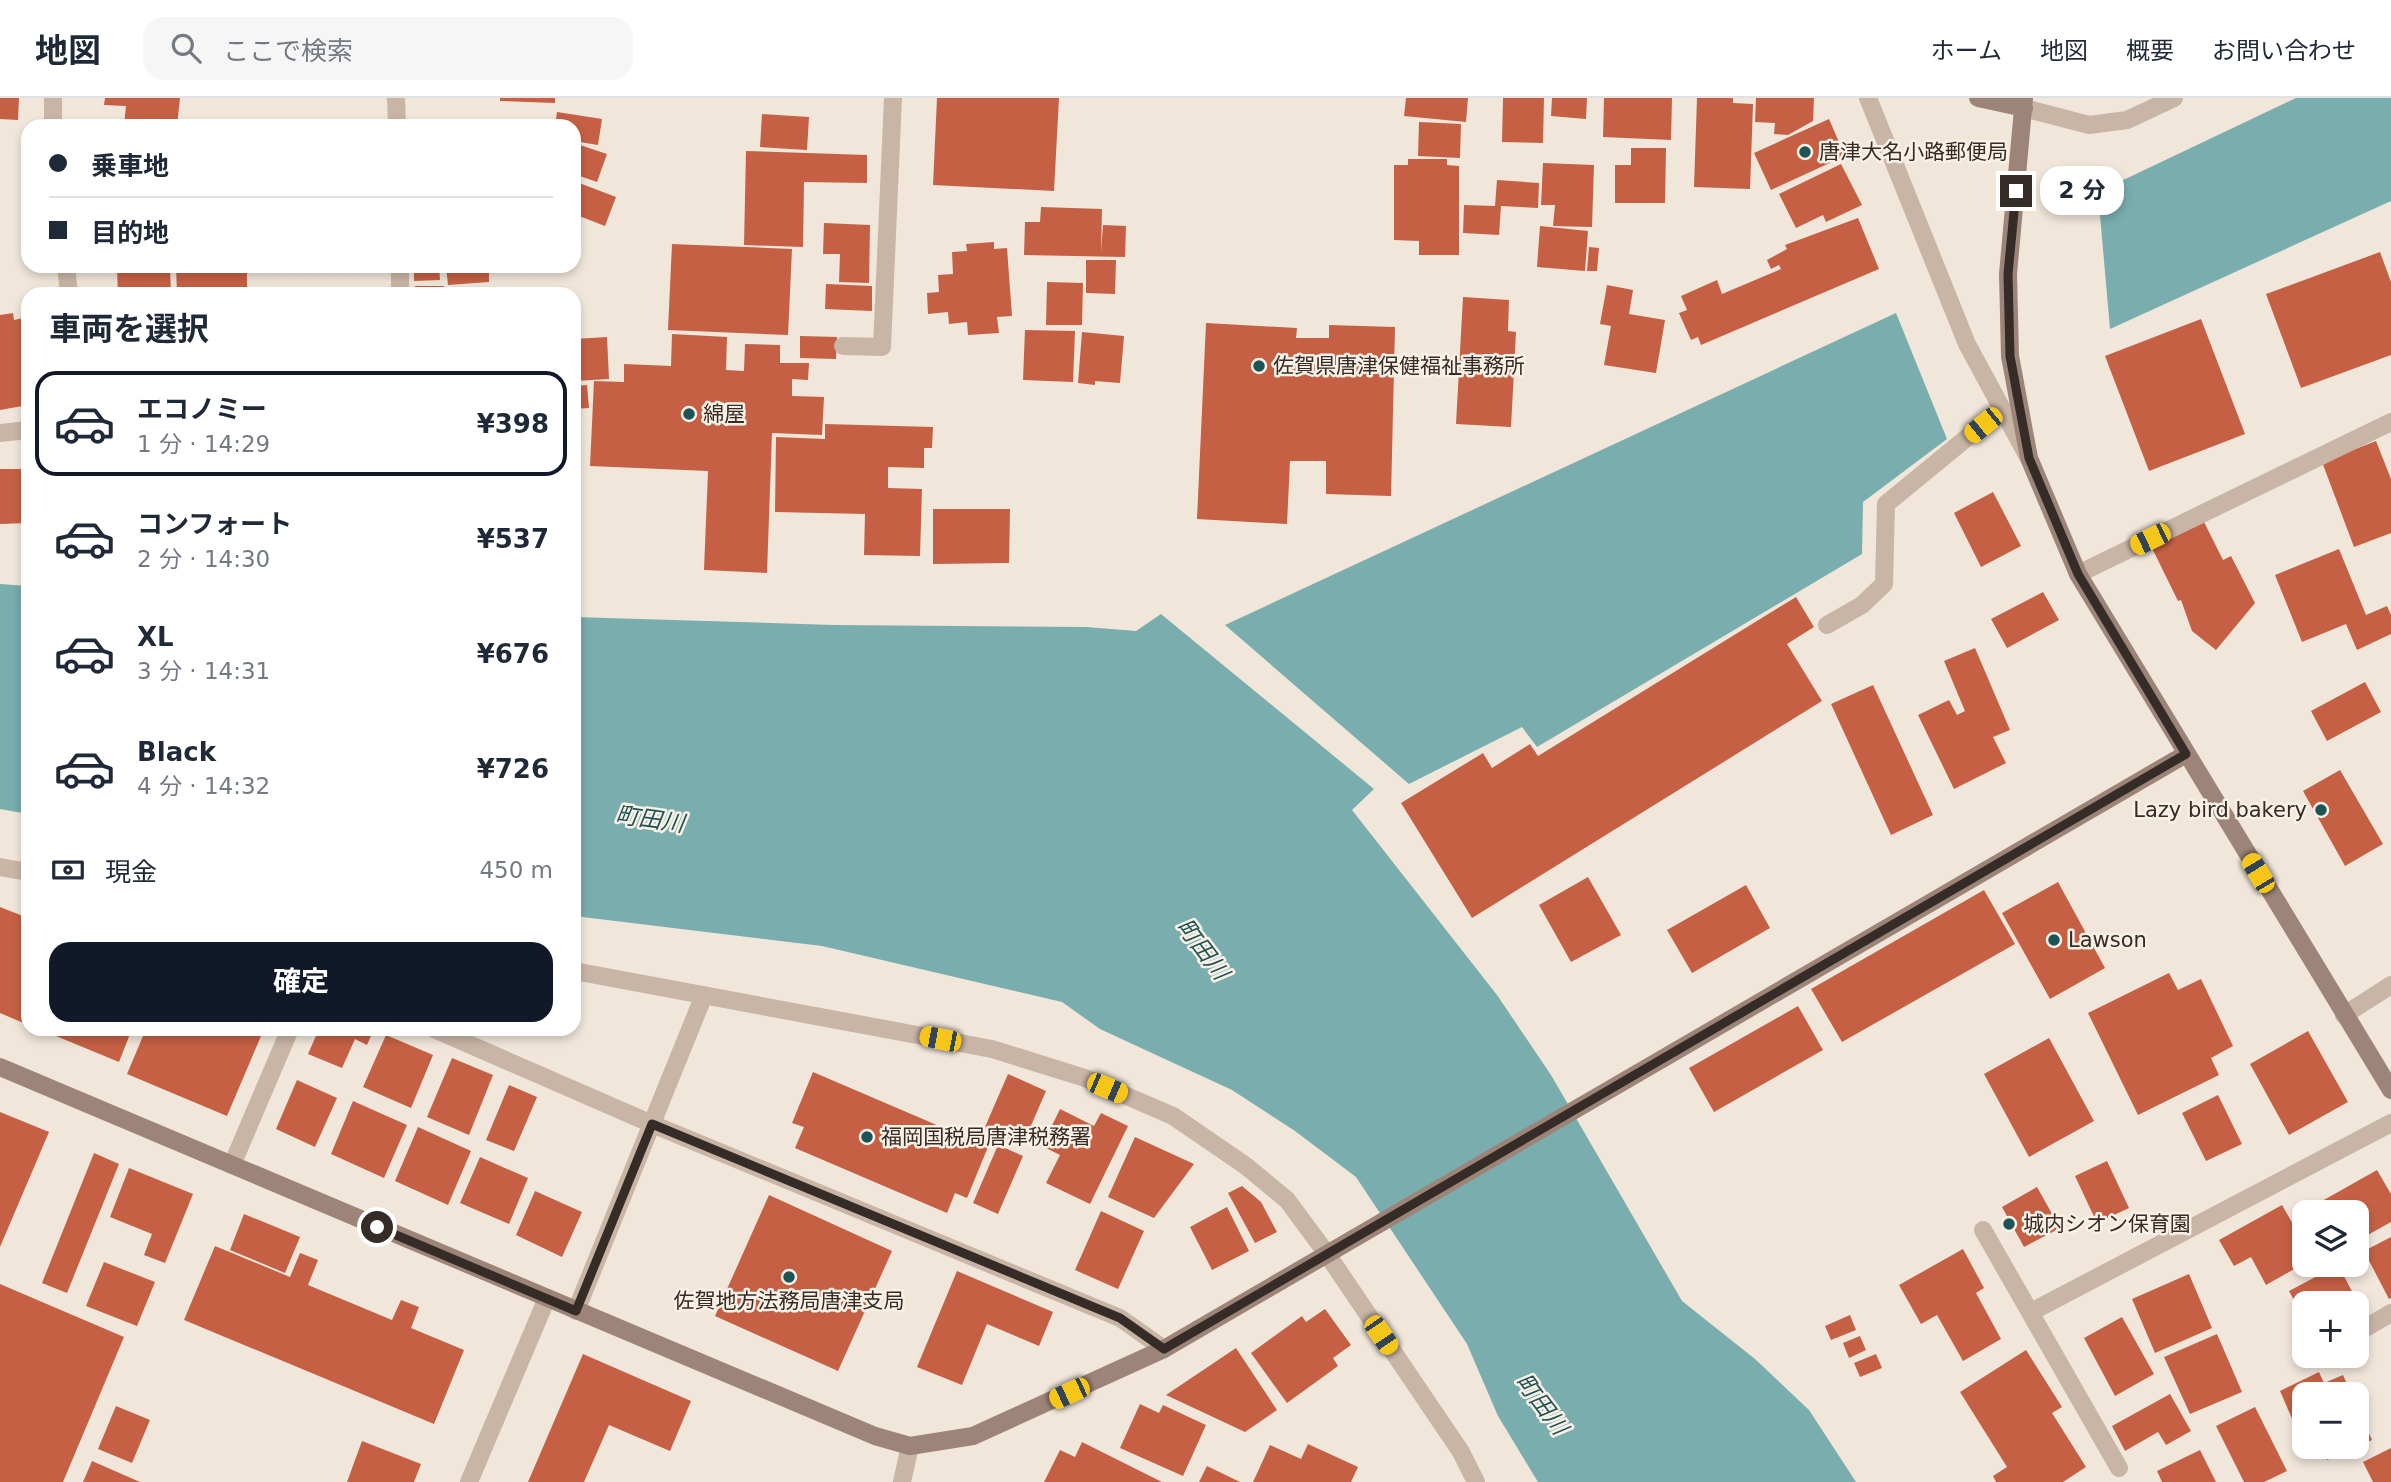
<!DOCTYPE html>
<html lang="ja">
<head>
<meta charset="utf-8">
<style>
	:root { --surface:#fff; --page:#f6f6f7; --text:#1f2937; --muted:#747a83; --line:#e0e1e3; --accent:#111827 }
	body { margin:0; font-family:"DejaVu Sans","Noto Sans JP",sans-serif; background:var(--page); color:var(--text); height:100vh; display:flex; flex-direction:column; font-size:26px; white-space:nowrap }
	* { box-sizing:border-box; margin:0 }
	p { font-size:23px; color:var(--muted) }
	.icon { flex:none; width:38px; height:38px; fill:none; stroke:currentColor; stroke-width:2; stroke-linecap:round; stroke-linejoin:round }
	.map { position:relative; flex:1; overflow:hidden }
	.sheet { position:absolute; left:21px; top:189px; width:560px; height:749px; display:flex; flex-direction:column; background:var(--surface); border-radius:21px; box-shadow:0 4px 10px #0003 }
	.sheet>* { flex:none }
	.banner { position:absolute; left:21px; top:21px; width:560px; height:154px; border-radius:21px; box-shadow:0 4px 10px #0003; display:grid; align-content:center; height:154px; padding:0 28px; background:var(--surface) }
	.controls { position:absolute; left:2292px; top:1102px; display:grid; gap:14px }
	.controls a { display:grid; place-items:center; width:77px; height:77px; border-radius:14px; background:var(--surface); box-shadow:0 4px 10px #0003; font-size:35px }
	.end { position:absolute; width:32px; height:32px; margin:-16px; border:9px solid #352b27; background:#fff; box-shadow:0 0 0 4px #fff }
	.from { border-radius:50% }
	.bubble { position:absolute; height:49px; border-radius:21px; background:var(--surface); box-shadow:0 4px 10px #0003; font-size:23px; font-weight:700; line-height:49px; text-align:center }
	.car { position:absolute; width:21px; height:42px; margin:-21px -10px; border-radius:9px; box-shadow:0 0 5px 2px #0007; background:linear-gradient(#f5c518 24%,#345 0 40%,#f5c518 0 76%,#345 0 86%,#f5c518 0) }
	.banner b { display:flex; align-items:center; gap:24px; height:66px; font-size:26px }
	.banner b+b { border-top:2px solid var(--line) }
	.banner i { width:18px; height:18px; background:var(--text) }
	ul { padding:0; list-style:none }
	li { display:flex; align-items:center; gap:21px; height:105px; margin:0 14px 10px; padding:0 14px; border:4px solid transparent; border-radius:21px }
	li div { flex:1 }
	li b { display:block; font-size:26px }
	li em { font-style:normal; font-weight:700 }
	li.current { border-color:var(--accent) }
	li>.icon { width:63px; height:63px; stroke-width:1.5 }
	h2 { padding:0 28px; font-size:32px; line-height:84px }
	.pay { display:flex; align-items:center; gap:18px; height:77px; padding:0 28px; font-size:26px }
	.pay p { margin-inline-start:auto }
	.action { display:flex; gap:14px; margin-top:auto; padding:14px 28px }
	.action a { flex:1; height:80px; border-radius:21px; background:var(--accent); color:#fff; font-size:28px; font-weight:700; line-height:80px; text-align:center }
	header { display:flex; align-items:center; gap:42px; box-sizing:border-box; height:98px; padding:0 35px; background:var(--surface); border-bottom:2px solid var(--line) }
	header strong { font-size:33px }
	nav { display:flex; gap:38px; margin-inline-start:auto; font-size:24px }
	.search { width:490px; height:63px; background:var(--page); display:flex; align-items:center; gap:18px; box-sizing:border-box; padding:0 24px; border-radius:21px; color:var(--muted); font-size:26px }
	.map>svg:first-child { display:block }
</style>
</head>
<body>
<header>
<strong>地図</strong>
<div class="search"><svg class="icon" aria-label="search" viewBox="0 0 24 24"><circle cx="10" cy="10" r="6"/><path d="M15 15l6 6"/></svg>ここで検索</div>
<nav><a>ホーム</a><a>地図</a><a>概要</a><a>お問い合わせ</a></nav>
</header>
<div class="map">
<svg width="2391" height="1384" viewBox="0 0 2391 1384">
	<rect width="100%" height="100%" fill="#f1e6da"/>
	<!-- water -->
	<path fill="#79adae" d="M2296,0H2391V103L2110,231L2098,94Z
		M1896,215L1947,341L1863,404L1862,456L1537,649L1522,629L1409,686L1225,527Z
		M0,486L28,488V716L0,711Z
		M1161,516L1374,691L1352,712L1497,897L1551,977L1682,1203L1755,1261L1809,1312L1856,1384H1538L1498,1318L1467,1246L1356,1079L1295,1033L1232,992L1100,931L1062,904L822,848L574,818V519L834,527L1086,529L1136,533Z"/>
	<!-- building -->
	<path fill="#c56045" d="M0,0H19L18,22L0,21Z
		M105,0H180L177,28H124L126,8L104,7Z
		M500,0H555V5L500,3Z
		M937,0H1059L1054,93L933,87Z
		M1406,0H1468L1466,24L1404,18Z
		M1503,0H1544L1543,45L1502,44Z
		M1552,0H1587L1586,21L1551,18Z
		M1604,0H1672L1671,42L1603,39Z
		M1697,0H1733V5L1753,6L1750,91L1694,89Z
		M1756,0H1814L1813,23L1788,37L1774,36L1775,25L1755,24Z
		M557,14L602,21L598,47L574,43V28H555Z
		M762,16L809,19L807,52L760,49Z
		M1829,21L1845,58L1771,92L1754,55Z
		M1419,24L1461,26L1460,60L1418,58Z
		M574,45L607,56L597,84L574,76Z
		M1631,50H1666L1665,105H1615V67H1631Z
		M746,53L867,57V85L804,84L803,149L744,147Z
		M1408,61H1447V67L1459,68V157H1419V143L1394,142V67H1408Z
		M1543,65L1594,67L1592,129L1553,128L1555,107H1541Z
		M1841,66L1862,107L1826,124L1823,117L1796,130L1779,96Z
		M1497,82L1539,85L1538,110L1501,108L1499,137L1463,135L1464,107L1495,108Z
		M574,83L616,99L605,128L574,116Z
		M1041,109L1102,111L1101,154L1103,127L1126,128L1125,159L1024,157L1025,124H1040Z
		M1858,120L1879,171L1701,247L1698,239L1691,242L1679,215L1687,212L1681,198L1717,182L1722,196L1781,171L1779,167L1771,171L1767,162L1787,151L1785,147Z
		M824,125L870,127L869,185L839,184L840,156H823Z
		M1540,128L1588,133L1585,173L1537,169Z
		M994,144V151L1007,150L1012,218L997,219L999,235L968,237L967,224L949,226L948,214L928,216L927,195L939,194L938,177L953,176L952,154L967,153L966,146Z
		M672,146L792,151L788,237L668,232Z
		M1589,149L1599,150L1597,173H1587Z
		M2380,154L2391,184V257L2301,290L2266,196Z
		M1086,162H1116L1115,196L1086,195Z
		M176,168H247V196H177Z
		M414,168H439L440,182L414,183Z
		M446,168H489V184L448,187Z
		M170,170L171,196H118L117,171Z
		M1047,184L1083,185L1082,227H1046Z
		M826,186L872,188V213L825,211Z
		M1607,187L1633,192L1629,216L1665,222L1656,275L1604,267L1611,228L1600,226Z
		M415,188H444V196H415Z
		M1463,199L1509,202L1508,233L1516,234L1511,329L1456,326Z
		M13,215L14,222L28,219V307L0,312V217Z
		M2201,221L2245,336L2149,373L2105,258Z
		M1206,225L1297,230L1296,240H1329V227L1395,229L1391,398L1326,396V363H1290L1287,426L1197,421Z
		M1025,232L1075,233L1073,284L1023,282Z
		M1082,234L1124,238L1120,285L1095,283V287L1078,285Z
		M672,236L727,239L726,272L744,273L745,246L780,247V265H809L808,282L792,281V298L824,299L822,337L772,335L767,475L704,472L708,373L590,368L594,283L624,284V266L671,268Z
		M800,238L837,239L836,261L800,260Z
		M607,239L609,281L575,283L574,241Z
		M587,287L589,310L574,311V288Z
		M825,326L933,329L932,350H924V370L888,369V390L922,391L920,458L864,457L865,416L775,414L776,339L825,341Z
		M2376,343L2391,381V435L2354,449L2322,364Z
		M28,355V425L0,426V371H24V356Z
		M1993,394L2021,448L1981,469L1954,415Z
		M933,411H1010L1009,465L933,466Z
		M2203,422L2223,462L2231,458L2255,505L2216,552L2192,533L2181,502L2178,503L2151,448Z
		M2339,451L2366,517L2387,508L2391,517V536L2357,552L2346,526L2302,544L2275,477Z
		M2043,494L2059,522L2007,550L1991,521Z
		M1796,499L1814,529L1787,546L1822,603L1472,820L1401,705L1483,655L1492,670L1530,646L1538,658Z
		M1975,550L2010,632L1993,639L2006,665L1954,691L1918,617L1949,602L1957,617L1965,613L1944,563Z
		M2365,584L2381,614L2327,643L2311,613Z
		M1873,587L1933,717L1891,737L1831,606Z
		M2340,672L2383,746L2345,768L2303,693Z
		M1588,779L1621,837L1571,864L1539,807Z
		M2058,784L2105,870L2050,901L2002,815Z
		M1746,787L1770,830L1692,875L1667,832Z
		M1984,792L2015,846L1842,944L1811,891Z
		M0,809L28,820V927L0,915Z
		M2169,875L2178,892L2201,881L2233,948L2211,960L2219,977L2138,1017L2088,915Z
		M1798,908L1823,952L1714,1014L1689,970Z
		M39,931H132L119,964Z
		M146,931H264L227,1018L127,976Z
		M319,931H374L367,947L355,941L342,970L308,956Z
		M2308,933L2348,1004L2289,1037L2250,966Z
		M386,937L433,957L411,1010L363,989Z
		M2049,940L2094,1023L2029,1059L1984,976Z
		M452,960L493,977L469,1037L427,1019Z
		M813,974L988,1049L967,1100L955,1095L947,1115L795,1050L804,1029L792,1025Z
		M1008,976L1046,993L1023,1046L985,1029Z
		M297,982L337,1000L315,1049L276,1031Z
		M509,987L537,999L514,1053L486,1042Z
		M2218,997L2242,1046L2206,1063L2182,1015Z
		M353,1003L407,1027L384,1080L331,1056Z
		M1060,1011L1094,1028L1101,1015L1128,1028L1090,1106L1046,1085L1060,1057L1042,1048Z
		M0,1014L49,1034L0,1149Z
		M418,1029L471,1053L448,1107L395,1083Z
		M1135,1039L1194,1066L1154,1120L1108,1099Z
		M998,1047L1023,1058L998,1116L973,1105Z
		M94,1055L119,1066L67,1195L42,1185Z
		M480,1059L528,1080L509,1126L460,1105Z
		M2107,1063L2129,1110L2097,1125L2075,1078Z
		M129,1070L193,1096L165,1165L144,1157L152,1136L110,1119Z
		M2377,1072L2391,1096V1124L2357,1143V1115H2305V1125L2299,1116Z
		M1242,1088L1261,1104L1277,1134L1255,1145L1228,1095Z
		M2037,1089L2060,1130L2024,1149L2002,1109Z
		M535,1093L582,1114L562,1159L516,1137Z
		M769,1097L892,1153L838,1273L715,1218Z
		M2282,1107L2305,1147V1165L2266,1187L2251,1159L2234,1168L2219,1142Z
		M1227,1109L1249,1153L1212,1172L1190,1129Z
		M1101,1113L1144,1133L1118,1191L1075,1172Z
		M244,1116L300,1139L285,1175L230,1152Z
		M2391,1139V1200L2389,1201L2364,1153Z
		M215,1148L290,1179L300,1155L318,1162L308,1187L392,1222L401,1202L419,1209L411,1230L464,1252L434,1326L184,1222Z
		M1963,1151L1984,1190L1976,1195L2001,1241L1963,1263L1937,1217L1921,1226L1899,1187Z
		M104,1164L155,1184L137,1228L86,1208Z
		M2338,1167L2363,1214L2357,1217V1206H2305V1222L2289,1193Z
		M957,1173L1053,1214L1039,1248L987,1226L962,1287L917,1269Z
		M2189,1176L2212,1230L2155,1255L2132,1201Z
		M0,1186L124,1239L63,1384H0Z
		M1325,1211L1351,1247L1333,1260L1338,1268L1287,1305L1251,1255L1302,1218L1306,1224Z
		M1850,1217L1856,1232L1831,1242L1825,1228Z
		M2122,1219L2154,1276L2115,1298L2084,1240Z
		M2217,1236L2242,1294L2190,1316L2164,1259Z
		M1860,1238L1866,1252L1849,1260L1843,1245Z
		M1236,1250L1277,1312L1245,1334L1166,1297Z
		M2026,1252L2062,1309L2052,1315L2086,1369L2063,1384H1996L1993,1378L2007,1369L1960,1294Z
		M583,1256L691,1303L670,1353L609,1327L584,1384H528Z
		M1876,1256L1882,1270L1860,1279L1854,1265Z
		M2319,1274L2324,1285L2343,1277L2352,1297H2305V1339L2301,1341L2280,1293Z
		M2170,1296L2191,1333L2166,1347L2158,1334L2125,1353L2112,1328Z
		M1140,1306L1159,1315L1163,1307L1206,1327L1183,1378L1120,1350Z
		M116,1308L150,1322L132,1365L98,1351Z
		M2255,1309L2287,1373L2264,1384H2244L2216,1328Z
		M2357,1309L2372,1342L2357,1349Z
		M362,1343L421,1366L414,1384H347Z
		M1082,1344L1162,1384H1044L1060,1352L1075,1359Z
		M1308,1346L1358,1369L1351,1384H1253L1270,1347L1301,1361Z
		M2321,1349H2356L2327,1362Z
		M2391,1350V1384H2373L2363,1364Z
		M2200,1352L2216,1384H2162L2157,1373Z
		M92,1363L140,1384H83Z
		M1207,1368L1240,1384H1199Z"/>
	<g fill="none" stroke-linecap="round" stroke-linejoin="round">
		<!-- lane -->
		<path stroke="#c9b5a6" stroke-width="18" d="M396,0L397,28
			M400,168V196
			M843,248L882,249L893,0
			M1827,527L1862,507L1884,486L1886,406L2002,311
			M2344,917L2391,887
			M1983,1132L2119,1370
			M2031,1214L2391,1025"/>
		<!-- street -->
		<path stroke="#c9b5a6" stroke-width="18" d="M53,0V28
			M1868,0L1967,246L2027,357
			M2024,10L2089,27L2127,22L2174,0
			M66,168L69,196
			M0,335L28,332
			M2078,476L2391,324
			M0,769L28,774
			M574,873L992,951L1085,980L1173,1018L1246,1068L1287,1102L1327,1156L1461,1354L1476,1384
			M434,931L652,1026L1120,1220L1164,1251
			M232,1067L290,931
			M576,1213L704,897
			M2357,1235L2391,1215
			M469,1384L547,1200
			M902,1384L910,1348"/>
		<!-- secondary -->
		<path stroke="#9d8478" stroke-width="18" d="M1978,0L2024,10
			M2024,0L2008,176L2010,258L2029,360L2078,476L2391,992
			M0,969L875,1338L910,1348L973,1338L1164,1251L2186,656"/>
	</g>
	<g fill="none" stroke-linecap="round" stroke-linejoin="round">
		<!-- route -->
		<path stroke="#352b27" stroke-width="9" d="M377,1129L576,1213L652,1026L1120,1220L1164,1251L2186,656L2078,476L2029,360L2010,258L2008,176L2016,93"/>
	</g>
	<!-- markers -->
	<g fill="#1d5456" stroke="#f9f0e6" stroke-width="2.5">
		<circle cx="1805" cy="54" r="7"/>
		<circle cx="1259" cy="268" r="7"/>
		<circle cx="689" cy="316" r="7"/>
		<circle cx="2321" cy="712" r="7"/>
		<circle cx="2054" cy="842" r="7"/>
		<circle cx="867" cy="1039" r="7"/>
		<circle cx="2009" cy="1126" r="7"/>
		<circle cx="789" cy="1179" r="7"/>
	</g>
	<g text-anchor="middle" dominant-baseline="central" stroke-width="5" stroke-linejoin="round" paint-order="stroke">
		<!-- poi labels -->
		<g font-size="21" fill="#352b27" stroke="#f9f0e6" text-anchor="start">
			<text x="1819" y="54">唐津大名小路郵便局</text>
			<text x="1273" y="268">佐賀県唐津保健福祉事務所</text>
			<text x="703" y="316">綿屋</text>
			<text x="2307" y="712" text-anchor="end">Lazy bird bakery</text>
			<text x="2068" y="842">Lawson</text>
			<text x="881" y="1039">福岡国税局唐津税務署</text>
			<text x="2023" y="1126">城内シオン保育園</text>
			<text x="789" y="1203" text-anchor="middle">佐賀地方法務局唐津支局</text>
		</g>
		<!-- water labels -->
		<g font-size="23" font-style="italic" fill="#1d5456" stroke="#f9f0e6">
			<text transform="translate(650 721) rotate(8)">町田川</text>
			<text transform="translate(1203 851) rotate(53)">町田川</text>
			<text transform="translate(1542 1306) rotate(53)">町田川</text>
		</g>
	</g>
</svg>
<div class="controls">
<a><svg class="icon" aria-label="layers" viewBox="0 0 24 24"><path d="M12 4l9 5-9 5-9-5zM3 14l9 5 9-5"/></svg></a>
<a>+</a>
<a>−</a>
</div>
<i class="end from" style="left:377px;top:1129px"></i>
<i class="end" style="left:2016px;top:93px"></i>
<div class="bubble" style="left:2040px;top:68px;width:84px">2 分</div>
<i class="car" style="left:1983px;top:327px;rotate:231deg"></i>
<i class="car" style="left:2150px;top:441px;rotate:244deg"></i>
<i class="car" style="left:2258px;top:775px;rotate:329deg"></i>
<i class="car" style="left:940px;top:941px;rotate:281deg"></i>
<i class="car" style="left:1107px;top:990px;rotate:113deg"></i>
<i class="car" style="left:1381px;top:1237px;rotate:146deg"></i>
<i class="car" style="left:1069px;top:1295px;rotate:245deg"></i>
<div class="banner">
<b><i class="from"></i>乗車地</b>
<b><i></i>目的地</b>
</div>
<section class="sheet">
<h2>車両を選択</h2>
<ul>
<li class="current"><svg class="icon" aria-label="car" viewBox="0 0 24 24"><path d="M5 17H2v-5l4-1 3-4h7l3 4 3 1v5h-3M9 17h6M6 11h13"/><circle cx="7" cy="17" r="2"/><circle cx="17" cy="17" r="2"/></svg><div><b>エコノミー</b><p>1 分 · 14:29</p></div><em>¥398</em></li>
<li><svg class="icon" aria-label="car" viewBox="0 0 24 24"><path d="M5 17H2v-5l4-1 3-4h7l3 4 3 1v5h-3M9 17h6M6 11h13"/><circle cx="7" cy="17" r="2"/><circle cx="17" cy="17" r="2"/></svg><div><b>コンフォート</b><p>2 分 · 14:30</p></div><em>¥537</em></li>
<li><svg class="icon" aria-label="car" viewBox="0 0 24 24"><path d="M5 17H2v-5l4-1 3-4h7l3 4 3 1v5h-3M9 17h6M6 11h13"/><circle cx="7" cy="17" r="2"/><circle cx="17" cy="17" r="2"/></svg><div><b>XL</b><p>3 分 · 14:31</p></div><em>¥676</em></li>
<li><svg class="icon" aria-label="car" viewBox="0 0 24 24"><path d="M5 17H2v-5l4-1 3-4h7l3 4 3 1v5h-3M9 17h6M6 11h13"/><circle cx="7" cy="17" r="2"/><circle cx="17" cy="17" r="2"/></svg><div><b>Black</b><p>4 分 · 14:32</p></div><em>¥726</em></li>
</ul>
<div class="pay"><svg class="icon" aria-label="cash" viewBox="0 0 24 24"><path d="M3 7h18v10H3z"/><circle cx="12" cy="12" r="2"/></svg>現金<p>450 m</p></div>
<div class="action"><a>確定</a></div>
</section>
</div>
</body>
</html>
